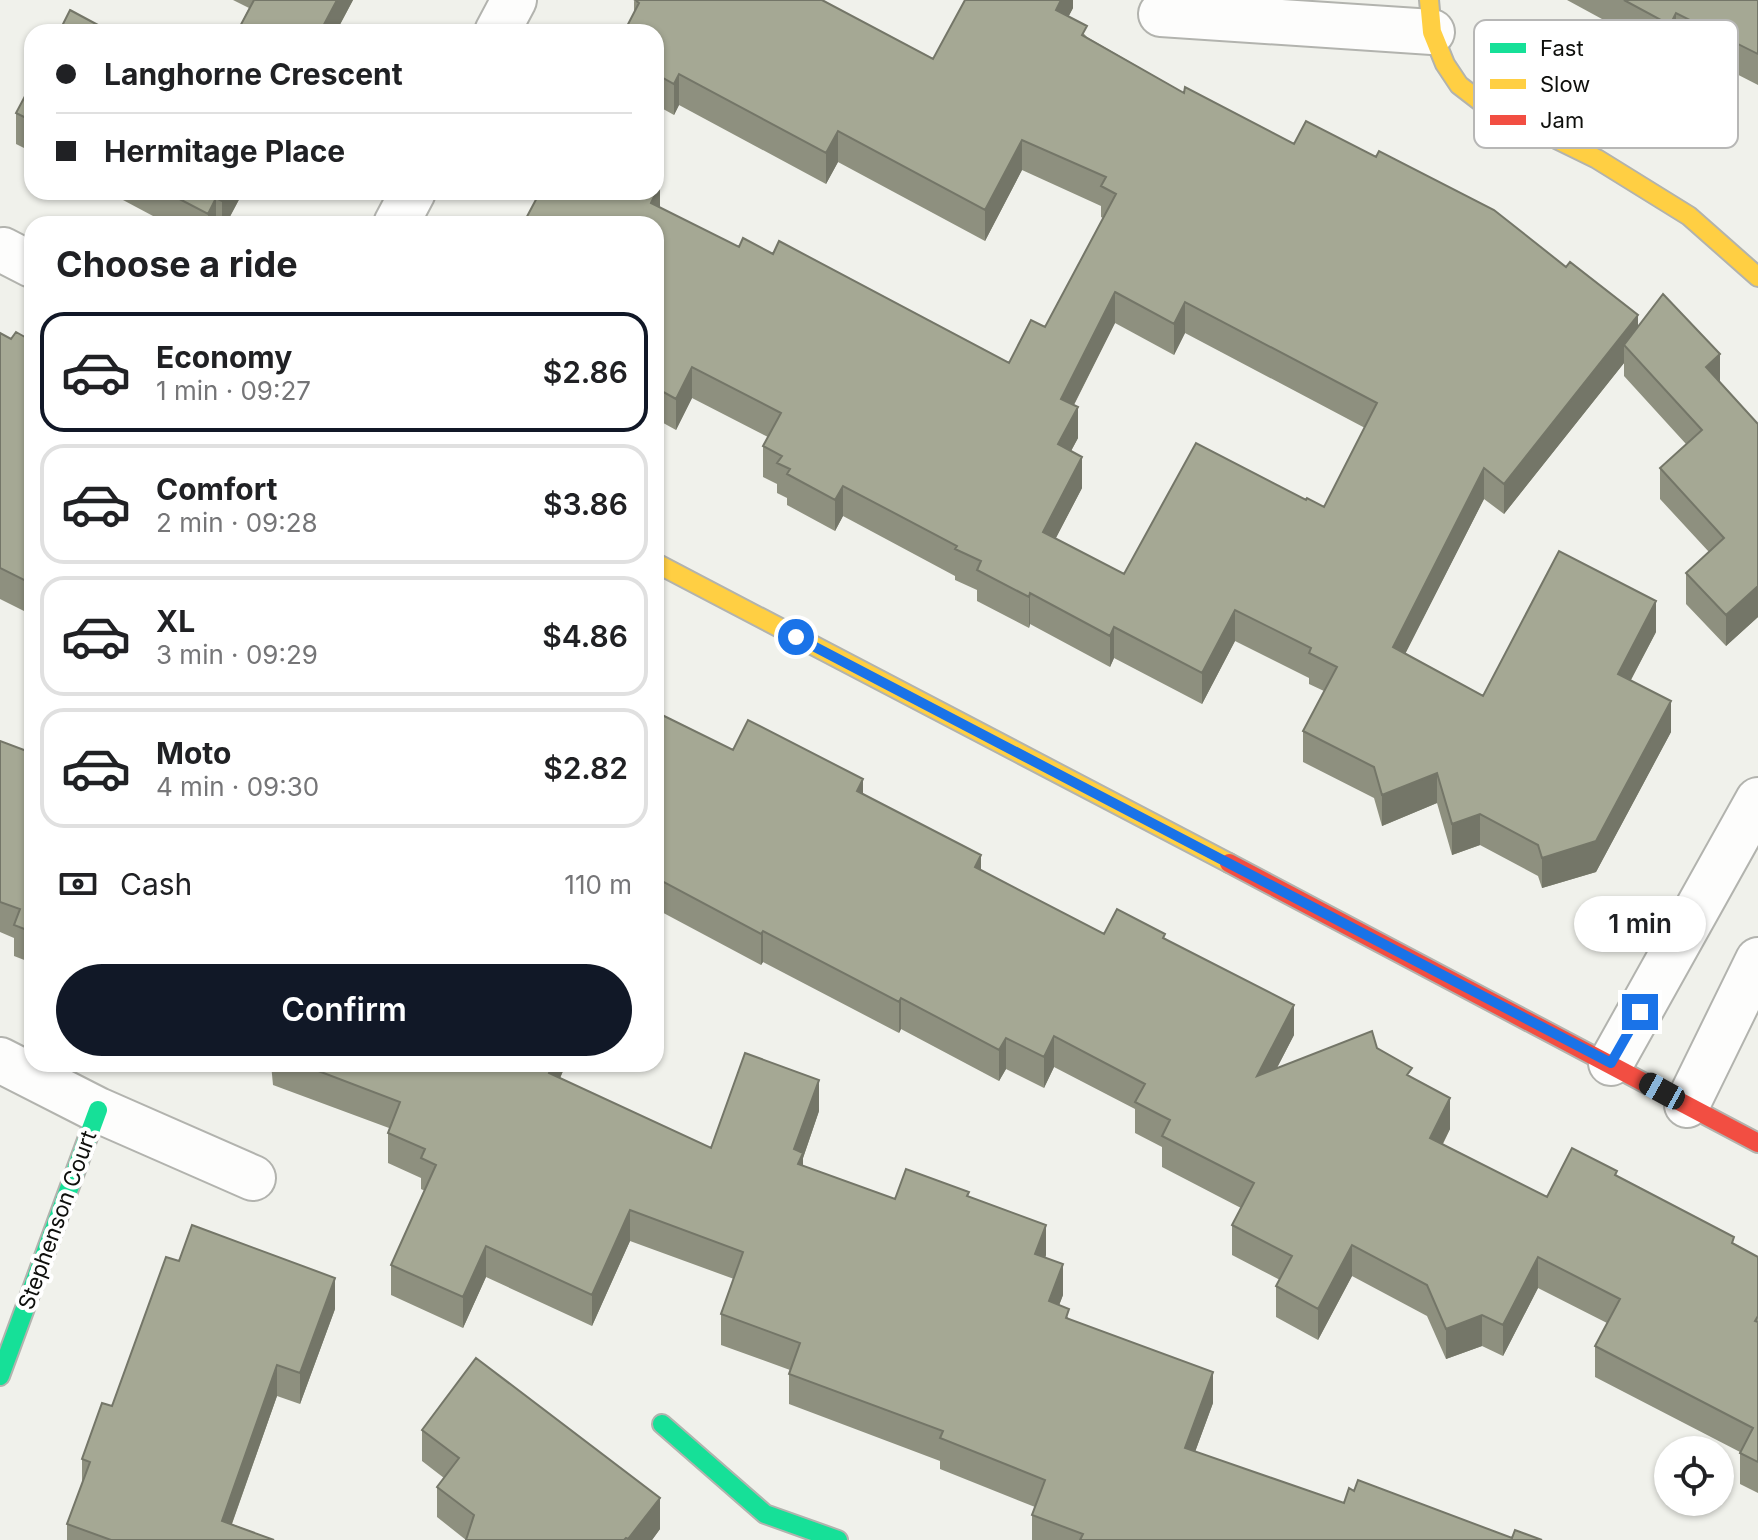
<!DOCTYPE html>
<html lang="en">
<head>
<meta charset="utf-8">
<style>
	:root { --surface:#fff; --page:#f6f6f6; --text:#202124; --muted:#757577; --line:#e0e0e0; --accent:#111827 }
	body { margin:0; font-family:Inter,sans-serif; background:var(--page); color:var(--text); height:100vh; display:flex; flex-direction:column; font-size:30px; white-space:nowrap }
	* { box-sizing:border-box; margin:0 }
	p { font-size:26px; color:var(--muted) }
	.icon { flex:none; width:44px; height:44px; fill:none; stroke:currentColor; stroke-width:2; stroke-linecap:round; stroke-linejoin:round }
	.map { position:relative; flex:1; overflow:hidden }
	.side { position:absolute; left:24px; top:216px; width:640px; height:856px; display:flex; flex-direction:column; background:var(--surface); border-radius:24px; box-shadow:0 2px 6px #0004 }
	.side>* { flex:none }
	.banner { position:absolute; left:24px; top:24px; width:640px; height:176px; border-radius:24px; box-shadow:0 2px 6px #0004; display:grid; align-content:center; height:176px; padding:0 32px; background:var(--surface) }
	.controls { position:absolute; left:1654px; top:1436px; display:grid; gap:16px }
	.controls a { display:grid; place-items:center; width:80px; height:80px; border-radius:50%; background:var(--surface); box-shadow:0 2px 6px #0004; font-size:40px }
	.end { position:absolute; width:36px; height:36px; margin:-18px; border:10px solid #1a73e8; background:#fff; box-shadow:0 0 0 4px #fff }
	.from { border-radius:50% }
	.bubble { position:absolute; height:56px; border-radius:28px; background:var(--surface); box-shadow:0 2px 6px #0004; font-size:26px; font-weight:600; line-height:56px; text-align:center }
	.car { position:absolute; width:24px; height:48px; margin:-24px -12px; border-radius:10px; box-shadow:0 0 6px 2px #0007; background:linear-gradient(#222 24%,#8ab4d8 0 40%,#222 0 76%,#8ab4d8 0 86%,#222 0) }
	.banner b { display:flex; align-items:center; gap:28px; height:76px; font-size:30px }
	.banner b+b { border-top:2px solid var(--line) }
	.banner i { width:20px; height:20px; background:var(--text) }
	ul { padding:0; list-style:none }
	li { display:flex; align-items:center; gap:24px; height:120px; margin:0 16px 12px; padding:0 16px; border:4px solid var(--line); border-radius:24px }
	li div { flex:1 }
	li b { display:block; font-size:30px }
	li em { font-style:normal; font-weight:600 }
	li.active { border-color:var(--accent) }
	li>.icon { width:72px; height:72px; stroke-width:1.5 }
	h2 { padding:0 32px; font-size:36px; line-height:96px }
	.pay { display:flex; align-items:center; gap:20px; height:88px; padding:0 32px; font-size:30px }
	.pay p { margin-inline-start:auto }
	.primary-button { display:flex; gap:16px; margin-top:auto; padding:16px 32px }
	.primary-button a { flex:1; height:92px; border-radius:48px; background:var(--accent); color:#fff; font-size:32px; font-weight:600; line-height:92px; text-align:center }
	.map>svg:first-child { display:block }
</style>
</head>
<body>
<div class="map">
<svg width="1758" height="1540" viewBox="0 0 1758 1540">
	<rect width="100%" height="100%" fill="#f0f1eb"/>
	<g fill="none" stroke-linecap="round" stroke-linejoin="round">
		<defs>
			<path id="street" d="M1161,14L1432,32
				M497,32L514,0
				M396,224L413,192
				M3,250L32,265
				M0,1060L98,1110L253,1178
				M1611,1063L1758,800
				M1687,1105L1758,960"/>
			<path id="fast" d="M0,1376L98,1110
				M662,1424L765,1514L838,1540"/>
			<path id="slow" d="M1429,0L1432,32L1445,64L1459,85L1481,102L1597,159L1689,216L1758,277
				M656,563L1229,863"/>
			<path id="jam" d="M1229,863L1758,1143"/>
		</defs>
		<!-- street casing -->
		<use href="#street" stroke="#b2b3ae" stroke-width="48"/>
		<!-- fast casing -->
		<use href="#fast" stroke="#b2b3ae" stroke-width="22"/>
		<!-- slow casing -->
		<use href="#slow" stroke="#b2b3ae" stroke-width="22"/>
		<!-- jam casing -->
		<use href="#jam" stroke="#b2b3ae" stroke-width="22"/>
		<!-- street -->
		<use href="#street" stroke="#fdfdfc" stroke-width="44"/>
		<!-- fast -->
		<use href="#fast" stroke="#16e098" stroke-width="18"/>
		<!-- slow -->
		<use href="#slow" stroke="#ffcf43" stroke-width="18"/>
		<!-- jam -->
		<use href="#jam" stroke="#f24e42" stroke-width="18"/>
	</g>
	<!-- wall -->
	<path fill="#8e907f" fill-rule="evenodd" d="M233,0H353L336,32H237L249,8Z
		M1073,0V8L1068,17L1087,37L1184,93L1638,327L1720,383L1758,424V617L1726,646L1686,604V573L1709,552L1660,499V468L1686,444L1624,376V363L1504,514L1484,499L1405,653L1483,696L1656,632L1631,680L1671,732L1596,872L1542,888L1538,876L1480,845L1452,855L1437,803L1382,826L1374,798L1303,762V731L1324,691L1309,684V678L1235,641L1202,704L1114,658L1110,667L1030,624L1029,628L977,601V590L955,580V576L843,516L835,531L787,505V498L777,493V484L763,477V446L768,437L692,398L676,430L656,419V224L660,208L739,247L773,254L1009,363L1045,327L1103,218L1101,217V206L1022,170L985,241L838,162L826,184L679,105L674,115L656,105V32L634,12V1L933,59ZM1115,323L1174,355L1185,333L1365,428L1324,507L1306,500L1124,574L1055,539L1082,488L1071,451L1078,438L1074,405Z
		M1567,0H1758V85L1676,43L1670,56Z
		M32,83V152L16,144V113Z
		M108,192H243L226,224H168Z
		M0,333L11,339L32,341V615L0,599Z
		M656,712L733,750L863,794L981,870L1104,934L1165,938L1294,1035L1277,1068L1377,1048L1412,1078L1450,1129L1443,1144L1547,1197L1617,1176L1758,1257V1493L1740,1484V1452L1595,1377V1346L1607,1323L1538,1288L1503,1356L1482,1346L1446,1359L1427,1316L1352,1276L1318,1340L1276,1317V1286L1280,1280L1232,1255V1225L1241,1208L1162,1167V1147L1135,1133V1109L1054,1067L1044,1088L1006,1069L999,1081L901,1029L899,1033L763,962L761,965L656,909Z
		M0,741L32,753V963L14,956V938L0,932Z
		M271,1064H566L560,1078L711,1148L819,1111L803,1158V1166L895,1199L969,1197L1046,1255L1045,1258L1063,1295L1059,1305L1069,1319L1213,1403L1195,1452L1344,1503L1354,1491L1512,1538L1542,1540H1032V1515L1035,1507L940,1469V1461L789,1404V1374L790,1370L721,1345V1314L734,1279L630,1241L592,1326L486,1277L463,1328L391,1295V1265L425,1191L421,1189V1178L388,1163V1133L389,1128L273,1085Z
		M335,1309L300,1404L277,1396L232,1524L274,1540H67V1524L82,1483V1459L112,1406Z
		M422,1430L660,1529L652,1540H466L437,1517V1487L444,1478L422,1461Z"/>
	<!-- shaded-wall -->
	<path fill="#747668" d="M337,0H353L336,32H320Z
		M1061,0H1073V8L1056,41V10Z
		M1676,13V43L1670,56V25Z
		M679,74V105L674,115V84Z
		M838,131V162L826,184V153Z
		M1022,140V170L985,241V210Z
		M660,184V215L651,203Z
		M227,192H243L226,224H222V201Z
		M216,198V224H208V214Z
		M1115,292V323L1061,430V399Z
		M1185,302V333L1174,355V324Z
		M1638,315V346L1624,345V363L1504,514V484Z
		M1720,354V385L1706,367Z
		M692,367V398L676,430V399Z
		M1078,407V438L1058,475V444Z
		M1082,457V488L1043,563V532Z
		M1484,468V499L1393,678V647Z
		M843,486V516L835,531V500Z
		M1758,586V617L1726,646V615Z
		M1030,593V624L1029,628V597Z
		M1656,601V632L1618,704V674Z
		M1235,610V641L1202,704V673Z
		M1114,627V658L1110,667V636Z
		M1671,701V732L1596,872L1542,888V858Z
		M1437,773V803L1382,826V795Z
		M863,779V810L857,791Z
		M1480,814V845L1452,855V824Z
		M981,855V886L975,867Z
		M763,931V962L761,965V934Z
		M901,998V1029L899,1033V1002Z
		M1294,1005V1035L1257,1106V1076Z
		M1054,1036V1067L1044,1088V1057Z
		M1006,1038V1069L999,1081V1050Z
		M553,1064H566L549,1104V1073Z
		M819,1080V1111L803,1158V1184L794,1149Z
		M1450,1098V1129L1430,1168V1138Z
		M630,1210V1241L592,1326V1295Z
		M1046,1225V1255L1035,1285V1254Z
		M1352,1245V1276L1318,1340V1309Z
		M486,1246V1277L463,1328V1297Z
		M1538,1257V1288L1503,1356V1325Z
		M1063,1264V1295L1049,1332V1301Z
		M335,1278V1309L300,1404V1373Z
		M1482,1315V1346L1446,1359V1329Z
		M277,1365V1396L226,1540L222,1521Z
		M1213,1372V1403L1185,1479V1448Z
		M660,1498V1529L652,1540H628Z"/>
	<!-- building -->
	<path fill="#a5a894" stroke="#747668" stroke-width="2" fill-rule="evenodd" d="M254,0H337L320,32H237Z
		M635,0H822L933,59L965,0H1061L1056,10L1087,26L1082,35L1184,93L1185,87L1294,144L1306,121L1376,157L1379,151L1494,210L1566,267L1570,262L1638,315L1504,484L1484,468L1393,647L1483,696L1559,551L1656,601L1618,674L1671,701L1596,841L1542,858L1538,845L1480,814L1452,824L1437,773L1382,795L1374,767L1303,731L1337,667L1309,653L1311,648L1235,610L1202,673L1114,627L1110,636L1030,593L1029,597L977,570L981,561L955,549L957,546L843,486L835,500L787,474L790,469L777,463L782,456L763,446L781,413L692,367L676,399L656,388V224H523L540,192H656V182L660,184L651,203L739,247L743,238L773,254L779,241L1009,363L1031,320L1045,327L1116,194L1101,186L1106,177L1022,140L985,210L838,131L826,153L679,74L674,84L656,74V32H624L639,3ZM1115,292L1174,324L1185,302L1377,403L1324,507L1307,498L1306,500L1196,443L1124,574L1043,532L1082,457L1058,444L1078,407L1061,399Z
		M1624,0H1758V54L1676,13L1670,25Z
		M70,10L111,32H59Z
		M32,83V121L16,113Z
		M166,192H227L222,201L216,198L208,214Z
		M1663,294L1720,354L1706,367L1758,424V586L1726,615L1686,573L1724,538L1660,468L1702,430L1624,345Z
		M16,332L32,341V584L0,568V333L11,339Z
		M656,712L733,750L748,720L863,779L857,791L981,855L975,867L1104,934L1117,909L1165,934L1163,938L1294,1005L1257,1076L1372,1031L1377,1048L1412,1068L1407,1075L1450,1098L1430,1138L1547,1197L1572,1148L1617,1171L1615,1175L1734,1237L1732,1243L1758,1257V1316L1755,1321L1758,1322V1462L1740,1453L1753,1428L1595,1346L1620,1299L1538,1257L1503,1325L1482,1315L1446,1329L1427,1285L1352,1245L1318,1309L1276,1286L1292,1256L1232,1225L1254,1183L1162,1136L1170,1120L1135,1102L1145,1084L1054,1036L1044,1057L1006,1038L999,1050L901,998L899,1002L763,931L761,934L656,878Z
		M0,741L32,753V932L14,925L20,909L0,902Z
		M745,1053L819,1080L794,1149L803,1153L798,1164L895,1199L906,1169L969,1192L967,1196L1046,1225L1035,1254L1063,1264L1049,1301L1069,1309L1066,1318L1213,1372L1185,1448L1344,1503L1349,1488L1354,1491L1358,1480L1512,1538L1515,1530L1542,1540H1080L1083,1534L1032,1515L1045,1480L940,1438L943,1431L789,1374L800,1343L721,1314L743,1252L630,1210L592,1295L486,1246L463,1297L391,1265L436,1165L421,1158L425,1149L388,1133L400,1102L300,1064H553L549,1073L711,1148Z
		M192,1225L335,1278L300,1373L277,1365L222,1521L274,1540H111L67,1524L90,1462L82,1459L102,1403L112,1406L166,1257L179,1261Z
		M476,1358L660,1498L628,1539L626,1538L624,1540H466L474,1515L437,1487L459,1458L422,1430Z"/>
	<g fill="none" stroke-linecap="round" stroke-linejoin="round">
		<!-- route -->
		<path stroke="#1a73e8" stroke-width="10" d="M796,637L1611,1063L1640,1012"/>
	</g>
	<g text-anchor="middle" dominant-baseline="central" stroke-width="8" stroke-linejoin="round" paint-order="stroke">
		<!-- street labels -->
		<g font-size="22" fill="#0e0f0c" stroke="#fff">
			<text transform="translate(57 1220) rotate(-70)">Stephenson Court</text>
		</g>
	</g>
	<!-- legend -->
	<rect x="1474" y="20" width="264" height="128" rx="12" fill="#fff" stroke="#b7b7b6" stroke-width="2"/>
	<rect x="1490" y="43" width="36" height="10" fill="#16e098"/>
	<rect x="1490" y="79" width="36" height="10" fill="#ffcf43"/>
	<rect x="1490" y="115" width="36" height="10" fill="#f24e42"/>
	<g font-size="22" fill="#0e0f0c">
		<text x="1540" y="56">Fast</text>
		<text x="1540" y="92">Slow</text>
		<text x="1540" y="128">Jam</text>
	</g>
</svg>
<div class="controls">
<a><svg class="icon" aria-label="locate" viewBox="0 0 24 24"><circle cx="12" cy="12" r="6"/><path d="M12 2v4M12 18v4M2 12h4M18 12h4"/></svg></a>
</div>
<i class="end from" style="left:796px;top:637px"></i>
<i class="end" style="left:1640px;top:1012px"></i>
<div class="bubble" style="left:1574px;top:896px;width:132px">1 min</div>
<i class="car" style="left:1662px;top:1091px;rotate:299deg"></i>
<div class="banner">
<b><i class="from"></i>Langhorne Crescent</b>
<b><i></i>Hermitage Place</b>
</div>
<section class="side">
<h2>Choose a ride</h2>
<ul>
<li class="active"><svg class="icon" aria-label="car" viewBox="0 0 24 24"><path d="M5 17H2v-5l4-1 3-4h7l3 4 3 1v5h-3M9 17h6M6 11h13"/><circle cx="7" cy="17" r="2"/><circle cx="17" cy="17" r="2"/></svg><div><b>Economy</b><p>1 min · 09:27</p></div><em>$2.86</em></li>
<li><svg class="icon" aria-label="car" viewBox="0 0 24 24"><path d="M5 17H2v-5l4-1 3-4h7l3 4 3 1v5h-3M9 17h6M6 11h13"/><circle cx="7" cy="17" r="2"/><circle cx="17" cy="17" r="2"/></svg><div><b>Comfort</b><p>2 min · 09:28</p></div><em>$3.86</em></li>
<li><svg class="icon" aria-label="car" viewBox="0 0 24 24"><path d="M5 17H2v-5l4-1 3-4h7l3 4 3 1v5h-3M9 17h6M6 11h13"/><circle cx="7" cy="17" r="2"/><circle cx="17" cy="17" r="2"/></svg><div><b>XL</b><p>3 min · 09:29</p></div><em>$4.86</em></li>
<li><svg class="icon" aria-label="car" viewBox="0 0 24 24"><path d="M5 17H2v-5l4-1 3-4h7l3 4 3 1v5h-3M9 17h6M6 11h13"/><circle cx="7" cy="17" r="2"/><circle cx="17" cy="17" r="2"/></svg><div><b>Moto</b><p>4 min · 09:30</p></div><em>$2.82</em></li>
</ul>
<div class="pay"><svg class="icon" aria-label="cash" viewBox="0 0 24 24"><path d="M3 7h18v10H3z"/><circle cx="12" cy="12" r="2"/></svg>Cash<p>110 m</p></div>
<div class="primary-button"><a>Confirm</a></div>
</section>
</div>
</body>
</html>
